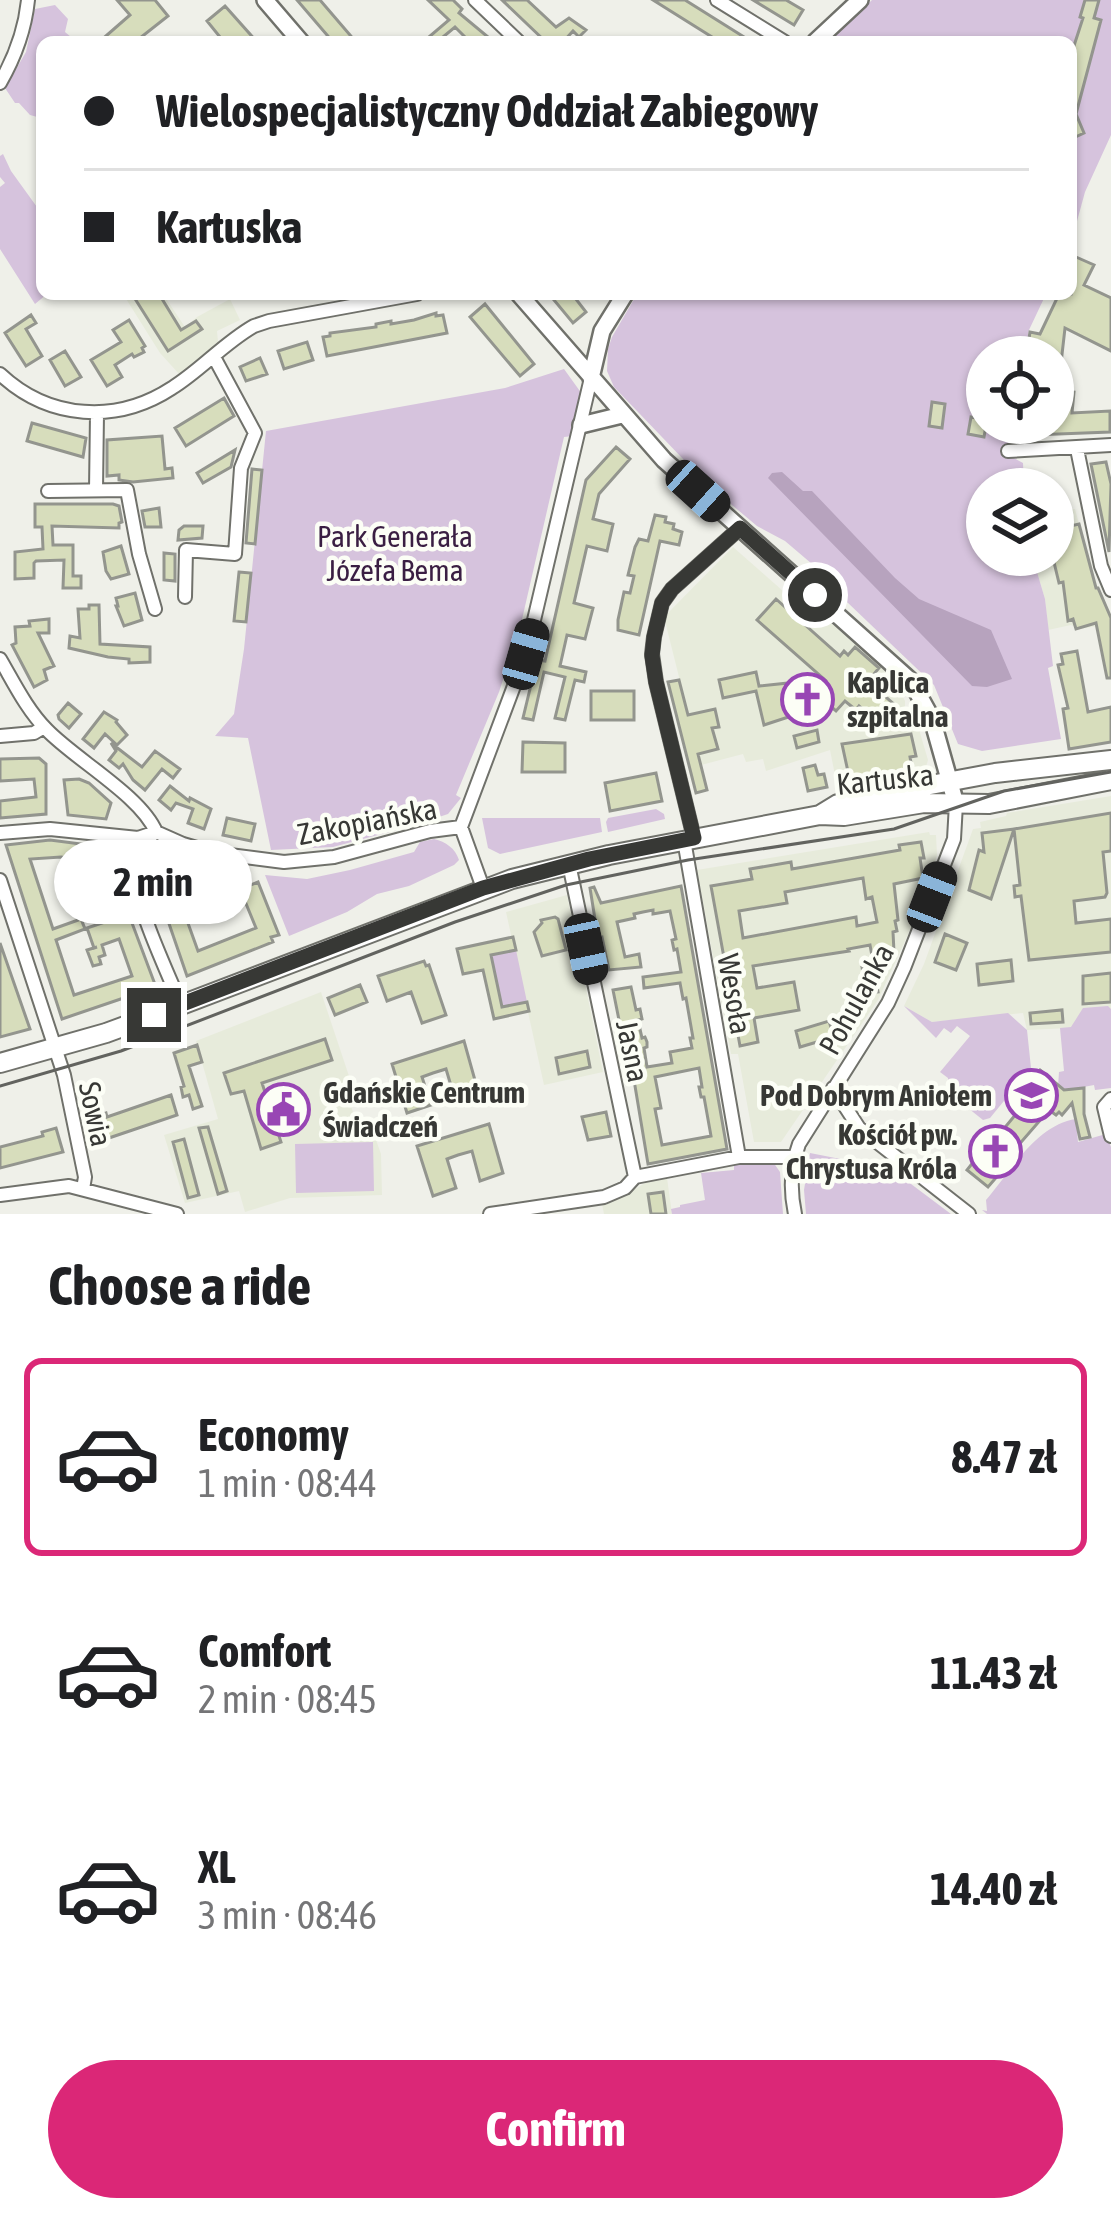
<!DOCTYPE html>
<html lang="en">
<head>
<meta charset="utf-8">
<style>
	:root { --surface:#fff; --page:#f2f2f2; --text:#202124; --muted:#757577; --line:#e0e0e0; --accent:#db2777 }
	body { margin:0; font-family:"Asap Condensed",sans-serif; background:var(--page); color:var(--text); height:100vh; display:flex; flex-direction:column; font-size:45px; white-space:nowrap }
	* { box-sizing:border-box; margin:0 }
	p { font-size:39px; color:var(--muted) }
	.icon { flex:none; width:66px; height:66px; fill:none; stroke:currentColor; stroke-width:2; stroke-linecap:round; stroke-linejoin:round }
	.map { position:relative; height:1214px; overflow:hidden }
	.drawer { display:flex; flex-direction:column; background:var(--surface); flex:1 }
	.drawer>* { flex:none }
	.guide { position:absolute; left:36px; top:36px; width:1041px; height:264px; border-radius:18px; box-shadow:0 3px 9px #0004; display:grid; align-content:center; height:264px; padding:0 48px; background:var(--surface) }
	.tools { position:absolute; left:966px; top:336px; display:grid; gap:24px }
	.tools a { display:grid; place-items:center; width:108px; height:108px; border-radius:50%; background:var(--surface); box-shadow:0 3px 9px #0004; font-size:60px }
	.end { position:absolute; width:54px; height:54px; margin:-27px; border:15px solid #373835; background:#fff; box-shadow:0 0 0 6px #fff }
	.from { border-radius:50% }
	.bubble { position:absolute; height:84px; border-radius:42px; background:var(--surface); box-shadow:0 3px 9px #0004; font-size:39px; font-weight:700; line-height:84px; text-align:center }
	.car { position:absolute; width:36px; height:72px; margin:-36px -18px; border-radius:15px; box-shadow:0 0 9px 3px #0007; background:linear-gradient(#222 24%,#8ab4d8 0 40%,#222 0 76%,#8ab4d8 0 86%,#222 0) }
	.guide b { display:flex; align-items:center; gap:42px; height:114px; font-size:45px }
	.guide b+b { border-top:3px solid var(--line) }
	.guide i { width:30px; height:30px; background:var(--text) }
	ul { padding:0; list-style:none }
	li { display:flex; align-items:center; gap:36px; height:198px; margin:0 24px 18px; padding:0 24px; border:6px solid transparent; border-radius:18px }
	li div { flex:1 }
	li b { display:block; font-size:45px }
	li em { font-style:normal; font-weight:700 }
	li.on { border-color:var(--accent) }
	li>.icon { width:108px; height:108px; stroke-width:1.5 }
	h2 { padding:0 48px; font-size:54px; line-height:144px }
	.action { display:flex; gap:24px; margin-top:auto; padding:24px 48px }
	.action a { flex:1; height:138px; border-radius:72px; background:var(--accent); color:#fff; font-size:48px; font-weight:700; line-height:138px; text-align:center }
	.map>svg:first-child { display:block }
</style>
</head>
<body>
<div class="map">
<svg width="1111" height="1214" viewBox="0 0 1111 1214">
	<rect width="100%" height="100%" fill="#eff0e9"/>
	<!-- built -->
	<path fill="#e7ebdb" d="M123,294H163L185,327L197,317L230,299L240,320L217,331L218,342L180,375L160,353Z
		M1075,509L1091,568L1111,624L1079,629L1071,625L1048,630L1045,599L1032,555H1053V510Z
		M733,547L783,591L814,608L893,678L905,701V710L918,726L928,760L925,770L838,790L830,750L766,771L763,759L746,762L743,754L701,765L664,617Z
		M1111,796V1009L1070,1028L1027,1030L1023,1013L932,1022L904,1006L924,964L973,829L981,828L980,822L1006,816L1007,813Z
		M929,832L930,835H936L937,855L922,904L878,1000L781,1142H754L738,1054H731L697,870Z
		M567,895L603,1072L544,1085L506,912Z
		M321,992L356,1097L349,1100L362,1139L376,1140L381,1154L382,1195L290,1198L245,1212L239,1191L185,1203L164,1135L218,1119L196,1041Z
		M667,1178L672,1214H604L602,1204L619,1199L645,1183Z"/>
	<!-- green -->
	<path fill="#d6c3dd" d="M872,0H1111V135L1085,192L1071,243V42H829Z
		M55,5L68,19L65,32L77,42H42L41,118L30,115L19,103H15L5,88L26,52L35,9Z
		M3,154L11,171L42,214V294H47L35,304L0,249V187L5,183L0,177V156Z
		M637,294H1046L1029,330L1024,357H987V423H1011L1010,456L1023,463L1024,489H987V555H1032L1045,599L1053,666L1048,668L1061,739L982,751L958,744L934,685L847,602L825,575L785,541L757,526L707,484L614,387L607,371L608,349L612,337Z
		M564,369L582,394L573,436L564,437L520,628L499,692L456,795L461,798L448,814L415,825L333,847L271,850L248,738L215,736L234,714L244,649L266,431L505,388Z
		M656,809L664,814L665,819L608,832L606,822L608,818Z
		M482,818H600L602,832L500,854L488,848Z
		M434,839C446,842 455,848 459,860L454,865L409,886L377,894L347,912L289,936L265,875L307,879L350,870L414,852L420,842Z
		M516,950L527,1002L502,1007L491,955Z
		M904,1006L932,1022L1008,1013L1027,1030L1031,1068L990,1118L983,1120L948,1092V1078L940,1072L970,1036L957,1026L951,1033L944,1028L936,1038Z
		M1108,1006L1111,1009V1088L1095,1090L1094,1085L1073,1089V1103L1069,1106L1058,1087L1059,1072L1064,1071L1060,1028L1071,1027L1083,1008Z
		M1076,1119L1078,1142L1106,1134L1111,1147V1214H987L982,1210L987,1211L986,1200C1011,1171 1036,1125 1076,1119Z
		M373,1142L374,1191L296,1193L295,1144Z
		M810,1153L891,1169L951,1214H806L804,1190Z
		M773,1162L780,1172L783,1214H672L671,1209L680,1207V1205L705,1200L701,1173L734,1170V1164Z"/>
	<!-- water -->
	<path fill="#b7a3be" d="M782,472L803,491H812L895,578L919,599L991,630L1012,679L987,687L972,686L768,478L772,473Z"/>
	<!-- building -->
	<path fill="#d7ddbc" stroke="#93958e" stroke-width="3" fill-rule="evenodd" d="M117,0H155L168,16L135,42H99L130,15Z
		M297,0H320L356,42H333Z
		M428,0H453L462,9L459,13L494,42H470L455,27L437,42H423L449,20Z
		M502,0H527L556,27L569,18L586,30L579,37L573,31L563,42H546Z
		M653,0H685L752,42H720Z
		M753,0H786L803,10L794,25Z
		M1085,0H1099L1094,18L1101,20L1076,114L1084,133L1071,139V55L1083,18L1080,17Z
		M225,6L257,42H224L207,21Z
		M1076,257L1094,265L1084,285L1111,298V351L1065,328L1059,381H1053V357H1026L1030,332L1040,334L1059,294H1071V267Z
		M132,294H159L181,330L196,321L202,329L168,351Z
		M549,294H572L586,312L573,323Z
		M485,304L534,364L520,376L470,317Z
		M436,313V316L443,315L447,333L327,356L323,337L330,336V333L376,327V324L391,321V324L414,320Z
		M31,315L36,323L26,329L42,356L26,366L5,333Z
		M129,320L145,346L142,348L144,352L134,357L132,354L115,365L122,377L107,386L91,360L121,342L113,330Z
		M307,342L313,360L284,369L278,351Z
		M65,351L81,377L65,386L50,360Z
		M260,358L267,374L246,381L240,367Z
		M1053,390L1074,392L1072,413L1110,411V432L1033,435L1032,423H1053Z
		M224,398L234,416L186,446L175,428Z
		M932,402L945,404L942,428L929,426Z
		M971,417L987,420L984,437L968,434Z
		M32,423L86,438L83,457L27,441Z
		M162,436L165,469L172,468L173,478L133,482L119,480V475L107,476V440Z
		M616,447L630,459L599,494L593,519L613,524L607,551L587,546L574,603L593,608L585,639L567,635L560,666L586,672L584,682L575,680L565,720L555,718L565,677L544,672L533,720L523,718L537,660L545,661L586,480Z
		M235,450L231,467L203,483L197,473Z
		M1106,462L1111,484L1109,552L1091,464Z
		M252,469L262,470L255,544L246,543Z
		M35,504H113L119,506L122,522L119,523V528L52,526L53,545H73V576H81V588H63L64,560L36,561L34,563V578L15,579V552L43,549L42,527H35Z
		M159,508L161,527H145L142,511Z
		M655,515L666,517L665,522L674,524L673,529L682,532L679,545L660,541L639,635L618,630V620L624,592L630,593L634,576L628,575L635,547L639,539L648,541Z
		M1079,524L1096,588H1098L1111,618V678H1107L1096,623L1076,629L1073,619L1068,621L1063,582L1059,583L1053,558V530Z
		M184,526H203L202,538L178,540L179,530Z
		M121,546L129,574L111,579L106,571L103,552Z
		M164,553L175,554V581L164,580Z
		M239,572L251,573L246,622L234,621Z
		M135,593L142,620L124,626L116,606H118L116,598Z
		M776,599L840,656L844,651L848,655L855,647L879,668L868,681L897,707L878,729L870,721L873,718L859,706L856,710L845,701L836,711L828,704L764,725L756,691L723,698L719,680L756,672L759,686L798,682L799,689L825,680L757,620Z
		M89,605H99L100,644L150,647V662L129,663V659L108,657L69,648L70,636L80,638L78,609H89Z
		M49,619V633H38L54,666L44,670L47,680L34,687L12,645L16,643L15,627L30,626L29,621Z
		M1077,651L1088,712L1111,707V742L1069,749L1063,709L1068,708L1058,665L1063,664L1061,654Z
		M679,680L688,715L715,709L719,727L712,728L718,749L698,754L707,790L696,793L668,682Z
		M591,691H634V720H591Z
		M68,703L81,714L69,728L59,719L58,715Z
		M104,712L117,720L116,722L127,735L117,745L105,734L94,748L83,739Z
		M817,730L819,742L797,748L794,736Z
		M911,734L916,756L910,757L912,768L850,781L842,744Z
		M523,742L565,743V772H522Z
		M111,743L142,767L155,751L180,769L173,778L162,769L145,790L133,780L123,764L119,768L109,760L116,751Z
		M39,758L46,764V814L0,818V801L36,797L34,779L0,781V759Z
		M815,765L818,775L824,774L827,787L808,791L803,768Z
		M656,773L662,801L610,811L605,783Z
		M79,779L89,783L111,803L106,819L68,815L64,780Z
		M170,786L189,801L190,798L211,809L204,829L188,823L193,809L176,803L171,810L159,800Z
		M1111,813V851L1103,852L1107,893L1105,897L1074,901L1076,923L1111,919V952L1029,960L1021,896L1015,897L1014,886L1020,885L1014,829Z
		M227,818L255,824L251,841L223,835Z
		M1014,829L991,899L969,890L979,850L984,852L982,833Z
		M50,840L127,850L124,868L120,867L123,899L156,987L62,1019L6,845ZM61,857L103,864V894L111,920L87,928L94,948L97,947L87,950L93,966L101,964L99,957L105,955L102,945L119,939L132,976L74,995L56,940L85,929L81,919L53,929L30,859Z
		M921,842L924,858H920L923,878L894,884L898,920L895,921L897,931L893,932L894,952L872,956L870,945L848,949L849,951L753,966L757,988L794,982L799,1010L754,1018L758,1042L740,1046L711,886L752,879L750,869L791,862L792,869L900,850L899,845ZM863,878L866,899L872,897L877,922L857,926L856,917L743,938L739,911L787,903L785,892Z
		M155,855L241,870L239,881L207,875L206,882L171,876L198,951L256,928L240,889L258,882L279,935L271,937L273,942L187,976L165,912L166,909L155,886V873H152Z
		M681,886L727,1149L648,1164L633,1074L630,1075L613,990L631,987L636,1010L640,1009L642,1019L638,1020L642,1038L645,1037L647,1042V1047L644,1048L647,1067L672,1063L670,1052L692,1048L690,1038H693L686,998L683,999L680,983L644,988L643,977L681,972L677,949L674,950L672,940L676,939L670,911L653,914V910L643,912L634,914L635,918L617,922L625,957L639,954L641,967L609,970L602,937L598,938L590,888L594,887L601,903ZM699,1068L702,1087H699L701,1097H704L711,1136L662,1145L655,1109L661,1108L655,1077Z
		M555,917L558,919L566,950L542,956L534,932L542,923L541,920Z
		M945,934L967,943L956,970L935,962Z
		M513,937L516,950L491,955L502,1007L527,1002L529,1011L494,1019L483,970L463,974L457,949Z
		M0,943L30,1029L0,1037Z
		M1011,960L1013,981L979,985L977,964Z
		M424,961L426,966L429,965L446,1015L422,1023L411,992L387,1001L378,976Z
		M874,966L878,992L866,993L862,967Z
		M1111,973V1002L1083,1004V976Z
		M360,985L367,1002L335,1015L328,998Z
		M858,994H869L870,1001L853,1024L842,1016Z
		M1062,1010L1063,1022L1031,1024L1030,1013Z
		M829,1021L834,1037L800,1047L796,1031Z
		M325,1039L332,1060L262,1083L281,1142L261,1149L244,1091L231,1094L224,1073Z
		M464,1041L478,1091L455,1099L446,1069L433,1073L422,1077L431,1105L407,1113L392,1064Z
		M197,1045L202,1062L189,1066L202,1106L193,1109L189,1095L183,1097L181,1087L184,1086L174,1053Z
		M587,1051L590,1067L559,1074L556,1058Z
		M1040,1070L1064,1090L1084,1088V1114L1090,1137L1080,1139L1072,1103L1062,1115L1059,1112L1056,1115L1049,1110L1003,1163L1006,1166L988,1187L967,1170L978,1156V1147L988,1148L1026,1102L1012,1091L1027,1073L1033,1078Z
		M171,1095L177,1115L100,1141L92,1118L106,1113L107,1117Z
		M606,1112L611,1136L588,1140L582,1117Z
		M489,1124L503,1173L480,1181L472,1151L458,1155L447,1159L456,1188L433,1196L417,1146Z
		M208,1127L227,1191L218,1194L199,1128Z
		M56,1128L63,1152L0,1168V1147L43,1136L42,1132Z
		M184,1139L199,1195L188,1198L173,1142Z
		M663,1192L666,1214H651L648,1194Z"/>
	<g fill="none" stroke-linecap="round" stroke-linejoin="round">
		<defs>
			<path id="minor" d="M475,0L519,42
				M717,0L785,42
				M0,83C15,57 25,30 28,0
				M0,374C49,420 117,424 172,388C201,370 224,343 254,326L269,321L417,294
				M1077,449L1101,566L1111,590
				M1008,451L1111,445
				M96,490L97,414
				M48,491L127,490L139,554L155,609
				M185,597L186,550L235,554L241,468L255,433L214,357
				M0,659C14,683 27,710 47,730C76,760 141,796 156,832
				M0,736L34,733L44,727
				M0,833L50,829L138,838L156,832L183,844L214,853L284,862L334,857L430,831L461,827
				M151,837C139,848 135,864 136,881C138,910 169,976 181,1005
				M694,838L656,682L652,654L654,637L662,603L672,589L740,528
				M684,840L739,1157
				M569,864L635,1177
				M0,880L64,1075L85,1177L83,1189
				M483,888L461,827L526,654L591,378
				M833,1088L859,1128L969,1214
				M1111,1099L1104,1107L1111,1136
				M0,1195L69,1186L177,1214
				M490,1214L604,1197L625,1188L635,1177L739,1157H794
				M795,1214C790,1191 791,1166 799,1144L888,1003L904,968L954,839L956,804"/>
			<path id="tertiary" d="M265,0L301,42
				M815,42L860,0
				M519,294L664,460L911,681L932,719L956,804
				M591,378L602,331L625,294
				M581,425L622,415"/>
			<path id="secondary" d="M820,815L838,804L909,789L995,773L1111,760
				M0,1063L106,1033L155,1015L512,879L609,855L820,815L844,816L924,803L989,804L1111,780"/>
		</defs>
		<!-- minor casing -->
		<use href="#minor" stroke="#70716b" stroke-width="16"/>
		<!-- tertiary casing -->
		<use href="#tertiary" stroke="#70716b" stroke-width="20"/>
		<!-- secondary casing -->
		<use href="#secondary" stroke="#70716b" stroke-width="22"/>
		<!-- minor -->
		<use href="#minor" stroke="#fff" stroke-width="12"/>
		<!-- tertiary -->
		<use href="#tertiary" stroke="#fff" stroke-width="15"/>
		<!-- secondary -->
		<use href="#secondary" stroke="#fff" stroke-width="18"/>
		<!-- tram -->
		<path stroke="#62635f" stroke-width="3" d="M0,1086L121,1051L455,922L566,885L688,860L894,829L1004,791L1111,772"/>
	</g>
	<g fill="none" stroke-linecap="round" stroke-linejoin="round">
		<!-- route -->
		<path stroke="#373835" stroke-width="15" d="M154,1015L483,888L589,859L694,838L656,682L652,656L654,637L662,603L672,589L740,528L815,595"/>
	</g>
	<!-- icons -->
	<defs>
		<symbol id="church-ring" viewBox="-11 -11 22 22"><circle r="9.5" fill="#fcfef6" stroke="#9846b4" stroke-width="1.5"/><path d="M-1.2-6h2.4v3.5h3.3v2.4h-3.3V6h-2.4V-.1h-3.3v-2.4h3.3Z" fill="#9846b4"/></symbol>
		<symbol id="school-ring" viewBox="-11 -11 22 22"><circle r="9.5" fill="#fcfef6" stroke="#9846b4" stroke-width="1.5"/><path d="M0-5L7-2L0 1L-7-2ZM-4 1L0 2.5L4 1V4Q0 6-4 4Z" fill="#9846b4"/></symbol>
		<symbol id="civic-ring" viewBox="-11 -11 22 22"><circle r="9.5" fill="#fcfef6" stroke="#9846b4" stroke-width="1.5"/><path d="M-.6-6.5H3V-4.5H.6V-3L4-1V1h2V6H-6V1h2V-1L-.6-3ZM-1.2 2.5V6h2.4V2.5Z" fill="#9846b4"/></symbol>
	</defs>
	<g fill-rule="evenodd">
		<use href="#church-ring" x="778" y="670" width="59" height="59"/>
		<use href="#school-ring" x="1002" y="1066" width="59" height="59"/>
		<use href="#civic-ring" x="254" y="1080" width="59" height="59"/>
		<use href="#church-ring" x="966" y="1122" width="59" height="59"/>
	</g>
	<g text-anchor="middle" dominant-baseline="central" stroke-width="9" stroke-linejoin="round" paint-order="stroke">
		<!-- park labels -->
		<g font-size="30" fill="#3a1e43" stroke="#fcfef6">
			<text x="395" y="536">Park Generała<tspan x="395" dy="34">Józefa Bema</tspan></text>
		</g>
		<!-- poi labels -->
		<g font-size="30" font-weight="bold" fill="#373835" stroke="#fcfef6" text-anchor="start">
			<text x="847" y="682">Kaplica<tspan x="847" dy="34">szpitalna</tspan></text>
			<text x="323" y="1092">Gdańskie Centrum<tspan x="323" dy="34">Świadczeń</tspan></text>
			<text x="992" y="1095" text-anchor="end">Pod Dobrym Aniołem</text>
			<text x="957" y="1134" text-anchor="end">Kościół pw.<tspan x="957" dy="34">Chrystusa Króla</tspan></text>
		</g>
		<!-- street labels -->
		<g font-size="30" fill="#373835" stroke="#fcfef6">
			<text transform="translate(885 779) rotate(-6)">Kartuska</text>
			<text transform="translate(367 821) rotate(-11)">Zakopiańska</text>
			<text transform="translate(735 994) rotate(80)">Wesoła</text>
			<text transform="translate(856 999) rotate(-61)">Pohulanka</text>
			<text transform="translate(633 1051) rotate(78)">Jasna</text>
			<text transform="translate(96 1114) rotate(78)">Sowia</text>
		</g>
	</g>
</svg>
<div class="tools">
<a><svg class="icon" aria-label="locate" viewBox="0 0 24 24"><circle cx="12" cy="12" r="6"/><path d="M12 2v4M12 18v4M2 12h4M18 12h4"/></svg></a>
<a><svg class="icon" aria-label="layers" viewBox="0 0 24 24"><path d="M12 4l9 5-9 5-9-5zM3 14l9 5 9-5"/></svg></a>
</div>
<i class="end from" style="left:815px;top:595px"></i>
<i class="end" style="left:154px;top:1015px"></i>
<div class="bubble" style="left:54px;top:840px;width:198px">2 min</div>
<i class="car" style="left:698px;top:491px;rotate:132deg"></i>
<i class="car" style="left:526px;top:654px;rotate:16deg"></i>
<i class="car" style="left:932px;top:897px;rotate:21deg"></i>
<i class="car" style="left:586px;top:949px;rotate:168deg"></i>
<div class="guide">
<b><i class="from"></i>Wielospecjalistyczny Oddział Zabiegowy</b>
<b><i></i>Kartuska</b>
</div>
</div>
<section class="drawer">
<h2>Choose a ride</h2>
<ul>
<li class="on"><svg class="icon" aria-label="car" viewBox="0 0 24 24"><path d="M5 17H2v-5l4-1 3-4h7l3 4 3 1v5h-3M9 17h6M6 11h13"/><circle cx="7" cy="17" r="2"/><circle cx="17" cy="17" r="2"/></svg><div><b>Economy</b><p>1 min · 08:44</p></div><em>8.47 zł</em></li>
<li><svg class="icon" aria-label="car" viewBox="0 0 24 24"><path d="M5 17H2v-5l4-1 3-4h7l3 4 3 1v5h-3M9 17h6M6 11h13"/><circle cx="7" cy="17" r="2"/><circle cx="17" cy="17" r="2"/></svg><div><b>Comfort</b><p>2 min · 08:45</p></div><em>11.43 zł</em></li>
<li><svg class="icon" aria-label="car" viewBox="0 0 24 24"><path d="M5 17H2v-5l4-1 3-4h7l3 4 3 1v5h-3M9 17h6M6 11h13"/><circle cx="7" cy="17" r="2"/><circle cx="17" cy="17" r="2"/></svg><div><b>XL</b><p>3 min · 08:46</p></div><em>14.40 zł</em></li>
</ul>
<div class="action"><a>Confirm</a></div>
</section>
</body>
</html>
